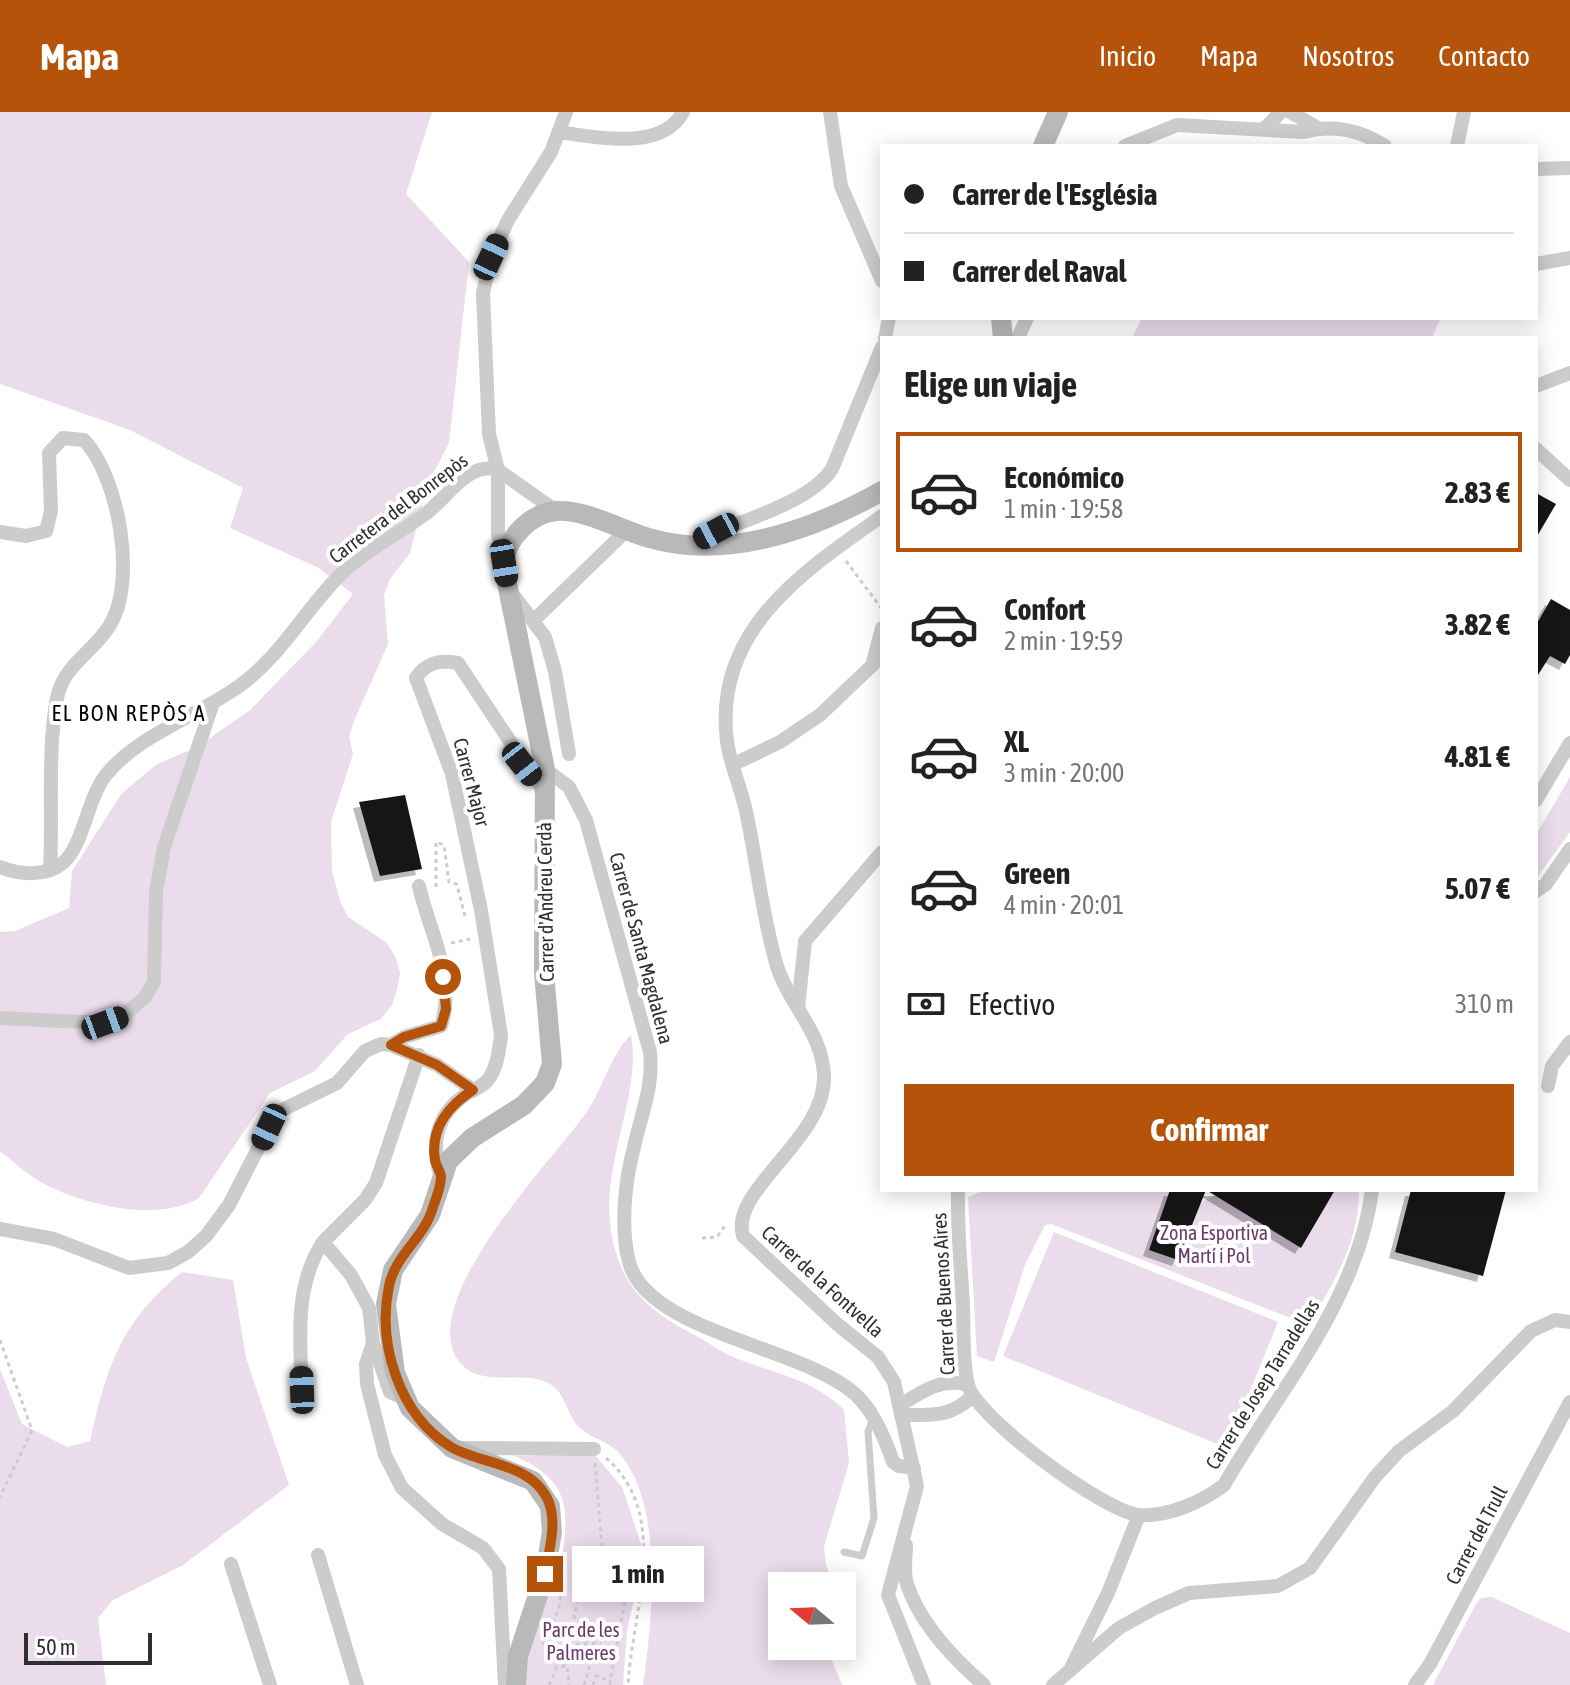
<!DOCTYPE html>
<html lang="es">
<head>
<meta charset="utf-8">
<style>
	:root { --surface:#fff; --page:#f2f2f2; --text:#222; --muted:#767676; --line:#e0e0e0; --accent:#b45309 }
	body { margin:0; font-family:"Asap Condensed",sans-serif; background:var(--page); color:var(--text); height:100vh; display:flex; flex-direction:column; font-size:30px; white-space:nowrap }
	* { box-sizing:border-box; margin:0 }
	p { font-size:26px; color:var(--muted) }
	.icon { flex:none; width:44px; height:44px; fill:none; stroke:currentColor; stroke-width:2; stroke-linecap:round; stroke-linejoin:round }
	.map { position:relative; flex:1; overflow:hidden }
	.sheet { position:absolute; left:880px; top:224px; width:658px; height:856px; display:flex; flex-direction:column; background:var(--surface); border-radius:0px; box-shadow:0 4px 20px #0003 }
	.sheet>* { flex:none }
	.hud { position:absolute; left:880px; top:32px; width:658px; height:176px; border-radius:0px; box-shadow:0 4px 20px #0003; display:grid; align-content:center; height:176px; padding:0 24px; background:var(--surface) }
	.needle { width:52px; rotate:289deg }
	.buttons { position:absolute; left:768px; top:1460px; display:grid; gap:16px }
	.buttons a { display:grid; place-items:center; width:88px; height:88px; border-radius:0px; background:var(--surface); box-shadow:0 4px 20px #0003; font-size:40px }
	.scale { position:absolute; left:24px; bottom:20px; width:128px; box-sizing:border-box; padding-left:8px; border:4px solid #2f2f2f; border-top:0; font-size:22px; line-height:28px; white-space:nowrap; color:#2f2f2f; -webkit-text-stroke:6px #fff; paint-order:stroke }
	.end { position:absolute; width:36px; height:36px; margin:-18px; border:10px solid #b45309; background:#fff; box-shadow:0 0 0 4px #fff }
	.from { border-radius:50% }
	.bubble { position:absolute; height:56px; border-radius:0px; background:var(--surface); box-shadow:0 4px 20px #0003; font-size:26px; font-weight:700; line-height:56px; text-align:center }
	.car { position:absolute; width:24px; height:48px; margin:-24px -12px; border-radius:10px; box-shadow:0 0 6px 2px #0007; background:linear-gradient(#222 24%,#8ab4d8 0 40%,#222 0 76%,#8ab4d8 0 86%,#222 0) }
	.hud b { display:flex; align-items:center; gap:28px; height:76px; font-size:30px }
	.hud b+b { border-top:2px solid var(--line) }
	.hud i { width:20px; height:20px; background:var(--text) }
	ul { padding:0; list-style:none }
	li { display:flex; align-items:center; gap:24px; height:120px; margin:0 16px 12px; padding:0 8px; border:4px solid transparent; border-radius:0px }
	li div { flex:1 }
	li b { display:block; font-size:30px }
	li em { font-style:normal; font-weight:700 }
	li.on { border-color:var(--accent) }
	li>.icon { width:72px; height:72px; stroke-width:1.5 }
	h2 { padding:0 24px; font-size:36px; line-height:96px }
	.pay { display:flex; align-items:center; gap:20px; height:88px; padding:0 24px; font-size:30px }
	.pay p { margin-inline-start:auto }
	.cta { display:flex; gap:16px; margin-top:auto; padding:16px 24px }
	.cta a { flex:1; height:92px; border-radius:0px; background:var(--accent); color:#fff; font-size:32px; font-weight:700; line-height:92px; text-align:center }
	header { display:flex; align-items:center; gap:48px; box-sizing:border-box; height:112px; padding:0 40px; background:var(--accent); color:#fff }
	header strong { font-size:38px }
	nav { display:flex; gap:44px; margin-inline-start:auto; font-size:28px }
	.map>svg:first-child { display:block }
</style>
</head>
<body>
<header>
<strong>Mapa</strong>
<nav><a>Inicio</a><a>Mapa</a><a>Nosotros</a><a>Contacto</a></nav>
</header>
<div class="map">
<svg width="1570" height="1573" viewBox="0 0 1570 1573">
	<defs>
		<filter id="shadow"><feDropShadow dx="-6" dy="6" stdDeviation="0" flood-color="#0004"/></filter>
	</defs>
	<rect width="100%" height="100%" fill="#fff"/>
	<!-- green -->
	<path fill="#ebdcec" d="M0,0H432L406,82L469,150L449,331L427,374L410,441L390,467L384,483L388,532L354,609L349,625L353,642L331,710L332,759L340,789L348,805L387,831L396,846L400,861L397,878L392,893L381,907L348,922L315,959L270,981L199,1086C157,1111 81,1093 39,1069C25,1061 13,1049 0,1039V820L15,819L69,796L72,759L122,681L157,652L197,635L250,598L316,530L353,482L317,455L230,416L243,376L130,318L0,272Z
		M1142,206H1441L1433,223L1438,226H1132Z
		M1570,665V720L1536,767V723Z
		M631,923C642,978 603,1050 610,1110C617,1173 645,1197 698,1225C712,1233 726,1243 741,1248C777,1262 816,1269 844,1298L849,1351L824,1434L826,1453L834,1474H782V1534H826L842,1573H643C652,1510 665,1395 620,1342C609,1329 592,1327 580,1316C567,1304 566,1281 550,1272C524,1257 484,1276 462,1253C408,1196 553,1048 586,1001C603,977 611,941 631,923Z
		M986,1078H1171L1196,1094L1214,1083L1301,1136L1335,1078H1359C1360,1128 1334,1169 1310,1211L1298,1209L1051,1112L1045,1113L1025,1153L994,1250L977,1244L968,1085Z
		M1054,1120L1278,1210L1227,1336L1003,1244Z
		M182,1160L233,1168L246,1246L289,1373L183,1453L113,1488L98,1506L106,1573H0V1257L22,1312L67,1335L90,1329C107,1255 120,1210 182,1160Z
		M594,1342L622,1375L641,1432L640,1460L627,1518L623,1573H524C527,1531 548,1495 557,1454L561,1453C569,1397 572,1370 515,1344Z
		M1492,1485L1570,1521V1573H1433L1476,1492L1481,1486Z"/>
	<!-- building -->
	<path fill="#161616" filter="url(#shadow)" d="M1536,381L1556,392L1536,426Z
		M1551,487L1570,498V543L1565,552L1550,544L1536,566V513Z
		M405,683L422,757L380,764L359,690Z
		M1170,1078H1335L1301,1136L1206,1078L1178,1148L1149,1138Z
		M1411,1078H1506L1483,1164L1395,1140Z"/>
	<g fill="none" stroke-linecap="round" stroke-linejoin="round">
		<!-- path -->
		<path stroke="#ccc" stroke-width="3" stroke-dasharray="4 4" stroke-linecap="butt" d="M846,449L882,497
			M436,775V730L444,733L449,770L459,773
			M458,777L465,804
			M451,831L470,827
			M702,1126L717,1125L727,1111
			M0,1228L32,1318L0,1385
			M606,1346C672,1403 632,1500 628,1573
			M595,1351L605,1470L612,1476L626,1440L634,1443L610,1569
			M543,1533L559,1496L563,1468
			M568,1533L601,1531
			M564,1554L581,1473L601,1433
			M549,1573L557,1555L567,1554L569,1573
			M584,1573L592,1547
			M593,1573L596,1564L610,1569V1573"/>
		<!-- lane -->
		<path stroke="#ccc" stroke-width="7" d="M844,1440L862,1444L874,1406L868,1320L873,1306"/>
		<!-- street -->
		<path stroke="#ccc" stroke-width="14" d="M830,0L841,74L882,169
			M1290,0L1318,16
			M1263,18L1281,0
			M559,20C594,25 662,40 683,0
			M1125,34L1177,13L1304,20C1333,12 1360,18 1385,34
			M1457,34L1464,0
			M1536,57L1570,56
			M1536,152L1570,146
			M885,226L889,206
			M1018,226L1027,206
			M1536,274L1570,261
			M1536,337L1570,368
			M882,404C802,460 713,519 727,629C730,652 741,676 746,699C757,750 762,804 777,854C789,893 823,921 824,964C826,1027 729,1078 743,1124L837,1212L878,1245L894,1270L917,1374L888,1483L924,1573
			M0,420L26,424L46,419L51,399L49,341L63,326L84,328C119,365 137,469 110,513C93,541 64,552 57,586C47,638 53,704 50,758
			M693,431C732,410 807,394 832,357L882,235
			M503,446L498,422V358L489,322L483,181L491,145L508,108L551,40L566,0
			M511,480L545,525L555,559L569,642
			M534,508L626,419
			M873,550L882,516
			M734,652L780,630L820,603L882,544
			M545,657L569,675L586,708L650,940C654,974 641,1002 634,1035C625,1069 620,1115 629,1150C647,1220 803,1235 855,1282C874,1299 885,1326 893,1350L899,1354L914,1356
			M1536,688L1570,631
			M0,755C20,763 47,765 64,750C84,731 87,687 106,663C136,624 202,602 242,572C282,542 305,498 340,463C364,439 397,423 424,403C446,388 468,348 498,358L556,399
			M419,774C429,820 457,865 441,914L404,925L391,933L437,953L473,978
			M1536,779L1546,772L1570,737
			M798,896L805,829L882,740
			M0,906L105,911L123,904L145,885L154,870L156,780L164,735L213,591
			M419,943L376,1071L365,1088L323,1130L351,1163L369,1196L373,1231L366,1252L367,1272L385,1343L402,1376L442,1412L483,1436L499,1457L505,1573
			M1548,974L1552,954L1570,930
			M441,1065C430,1033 436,1003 465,983C474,977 485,974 490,965C498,952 499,937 501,923L481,798L452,662L416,566C426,550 440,548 458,551L543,679
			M958,1078C957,1116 961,1155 963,1194C964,1219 962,1248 968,1273C976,1305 1104,1400 1139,1403C1168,1405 1202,1390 1224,1373C1278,1279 1358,1189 1372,1078
			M0,1117L54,1127L129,1156L168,1151L188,1140L206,1124L229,1093L269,1015L282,998L337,971L365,939L381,932L391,933
			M373,1231L390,1280L405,1287
			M302,1278C300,1227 294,1174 323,1130
			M899,1294C921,1280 942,1265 968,1273
			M901,1303C930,1303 952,1306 973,1283
			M462,1336L594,1337
			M906,1433C906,1445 903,1460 907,1472C919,1510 954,1547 984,1573
			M318,1443L357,1573
			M231,1452L270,1573
			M1071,1556L1108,1481L1139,1403
			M1053,1573L1119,1516L1155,1496L1189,1481L1278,1474L1310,1456L1375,1365L1399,1339L1453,1299L1531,1219L1555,1208L1570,1210
			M1415,1573L1430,1552L1570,1290"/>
		<!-- secondary -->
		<path stroke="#b9b9b9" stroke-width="20" d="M1043,34L1058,0
			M1001,206L1003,226
			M516,1573L518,1544L545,1462L552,1420L550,1394L533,1369L452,1336L410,1296L395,1261L386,1192L393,1158L430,1103L448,1049L472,1026L524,993L545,971L552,952L544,861L545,657L508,476C507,469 504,460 504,452C505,427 531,401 556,399C585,397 621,418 649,426C728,449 814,417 882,379"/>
	</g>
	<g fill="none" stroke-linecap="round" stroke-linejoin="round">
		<!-- route -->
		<path stroke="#b45309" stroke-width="10" d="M443,865L446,897L441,914L404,925L391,933L437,953L473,978C448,994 430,1017 435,1048C436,1054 441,1060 441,1065C441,1074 436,1087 433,1095C425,1125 395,1143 389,1174C377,1232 399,1303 451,1335C480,1352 528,1351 546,1384C559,1407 549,1438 545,1462"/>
	</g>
	<g text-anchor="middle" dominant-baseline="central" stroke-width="8" stroke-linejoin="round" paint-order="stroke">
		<!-- street labels -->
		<g font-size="20" fill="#2f2f2f" stroke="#fff">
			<text transform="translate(398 396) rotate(-37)">Carretera del Bonrepòs</text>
			<text transform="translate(472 670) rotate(75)">Carrer Major</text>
			<text transform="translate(545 790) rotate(-91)">Carrer d'Andreu Cerdà</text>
			<text transform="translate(642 836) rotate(75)">Carrer de Santa Magdalena</text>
			<text transform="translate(823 1169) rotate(42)">Carrer de la Fontvella</text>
			<text transform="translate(943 1182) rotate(-93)">Carrer de Buenos Aires</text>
			<text transform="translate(1262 1272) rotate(-58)">Carrer de Josep Tarradellas</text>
			<text transform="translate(1476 1423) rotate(-62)">Carrer del Trull</text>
		</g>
		<!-- park labels -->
		<g font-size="20" fill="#6b3b6c" stroke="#fff">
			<text x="1214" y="1120">Zona Esportiva<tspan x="1214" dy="23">Martí i Pol</tspan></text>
			<text x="581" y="1517">Parc de les<tspan x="581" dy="23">Palmeres</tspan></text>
		</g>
		<!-- neighbourhood labels -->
		<g font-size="22" letter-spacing="2" fill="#000" stroke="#fff">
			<text x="129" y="601">EL BON REPÒS A</text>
		</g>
	</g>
</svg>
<div class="buttons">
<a><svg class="needle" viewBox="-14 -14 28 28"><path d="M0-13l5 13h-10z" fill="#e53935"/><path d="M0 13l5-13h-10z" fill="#767676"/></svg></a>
</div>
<div class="scale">50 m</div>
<i class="end from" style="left:443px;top:865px"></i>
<i class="end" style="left:545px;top:1462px"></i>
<div class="bubble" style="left:572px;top:1434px;width:132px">1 min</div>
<i class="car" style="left:491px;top:145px;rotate:25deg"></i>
<i class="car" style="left:716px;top:419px;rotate:242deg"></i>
<i class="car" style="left:504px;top:451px;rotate:171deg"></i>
<i class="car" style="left:522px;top:652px;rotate:142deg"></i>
<i class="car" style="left:105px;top:911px;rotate:70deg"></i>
<i class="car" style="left:269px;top:1015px;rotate:205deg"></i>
<i class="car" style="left:302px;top:1278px;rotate:358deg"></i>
<div class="hud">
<b><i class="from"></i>Carrer de l'Església</b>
<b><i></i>Carrer del Raval</b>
</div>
<section class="sheet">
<h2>Elige un viaje</h2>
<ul>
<li class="on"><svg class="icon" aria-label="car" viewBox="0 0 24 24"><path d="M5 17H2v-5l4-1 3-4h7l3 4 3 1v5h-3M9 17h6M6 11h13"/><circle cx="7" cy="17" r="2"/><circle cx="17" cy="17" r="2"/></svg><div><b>Económico</b><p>1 min · 19:58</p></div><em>2.83 €</em></li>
<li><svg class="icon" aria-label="car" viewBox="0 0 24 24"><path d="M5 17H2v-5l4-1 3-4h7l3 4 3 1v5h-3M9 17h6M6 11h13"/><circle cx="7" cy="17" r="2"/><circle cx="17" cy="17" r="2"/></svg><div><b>Confort</b><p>2 min · 19:59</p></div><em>3.82 €</em></li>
<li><svg class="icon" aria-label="car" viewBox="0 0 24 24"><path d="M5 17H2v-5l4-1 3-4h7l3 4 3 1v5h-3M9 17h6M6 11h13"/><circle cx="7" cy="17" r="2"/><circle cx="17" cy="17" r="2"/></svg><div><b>XL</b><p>3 min · 20:00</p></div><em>4.81 €</em></li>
<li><svg class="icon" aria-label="car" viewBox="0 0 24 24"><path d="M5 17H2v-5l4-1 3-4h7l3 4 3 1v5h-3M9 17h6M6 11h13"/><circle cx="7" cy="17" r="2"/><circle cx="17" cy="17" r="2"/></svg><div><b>Green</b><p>4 min · 20:01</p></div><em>5.07 €</em></li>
</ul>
<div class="pay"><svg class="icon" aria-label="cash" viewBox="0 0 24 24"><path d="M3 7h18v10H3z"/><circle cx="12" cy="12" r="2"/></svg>Efectivo<p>310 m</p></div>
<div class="cta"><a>Confirmar</a></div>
</section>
</div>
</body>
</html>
